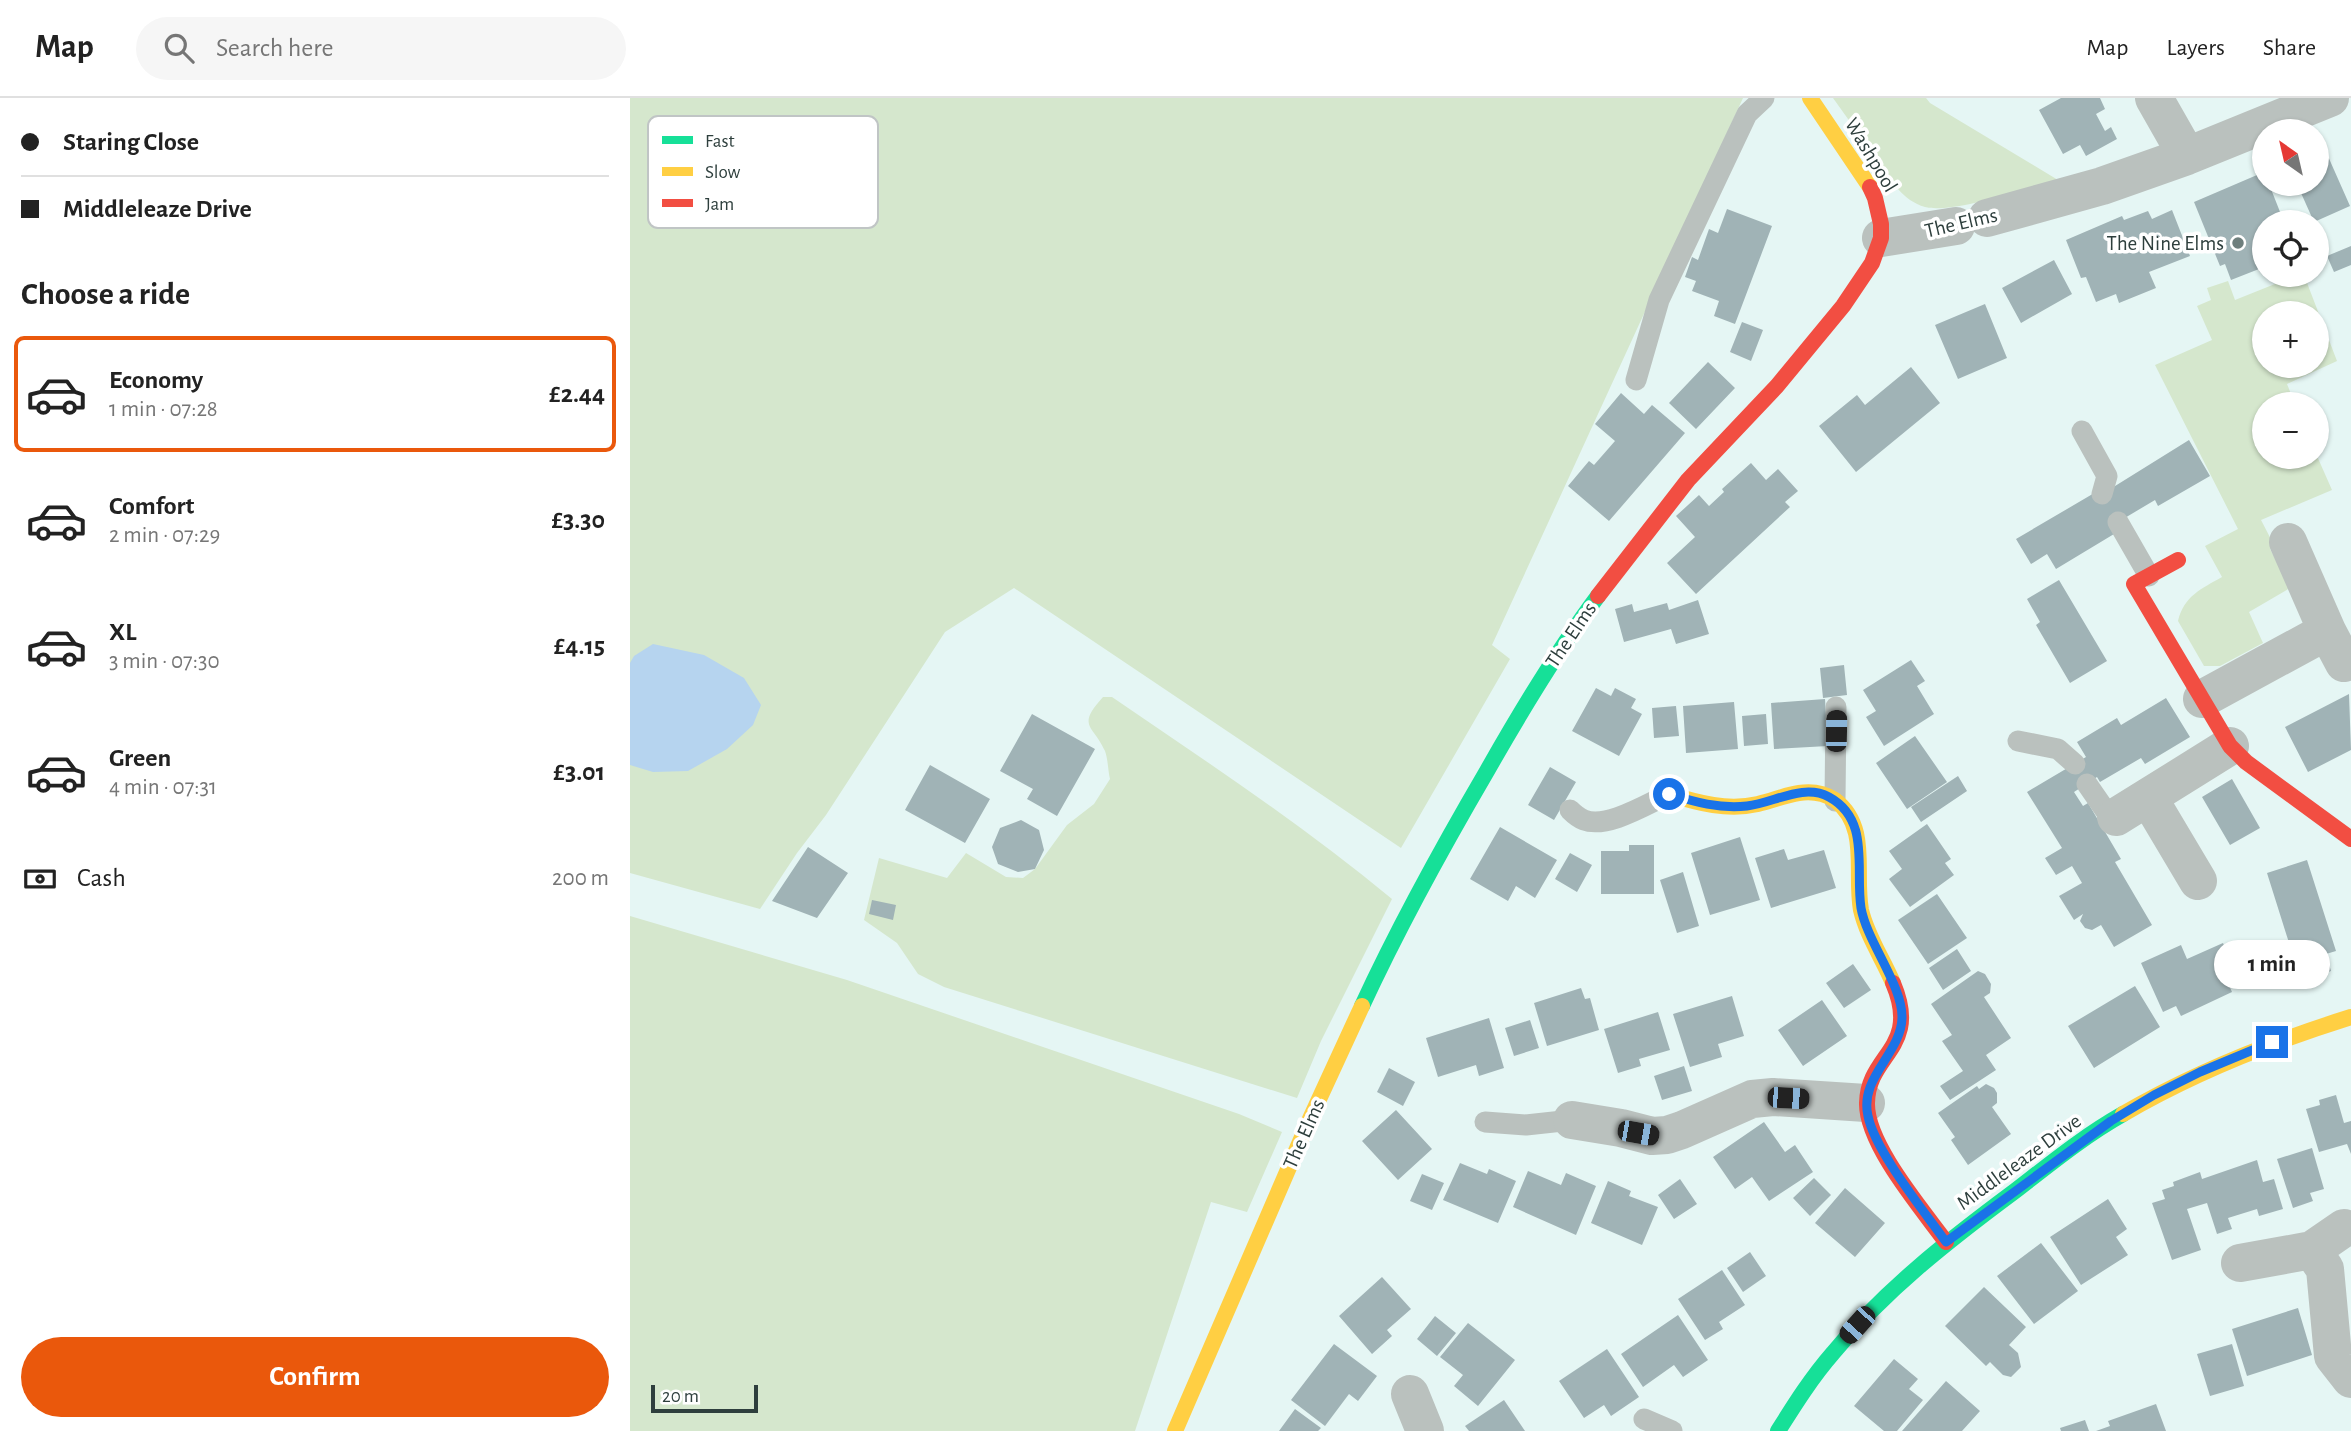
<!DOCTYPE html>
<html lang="en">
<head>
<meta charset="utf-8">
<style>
	:root { --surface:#fff; --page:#f6f6f6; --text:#222; --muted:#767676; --line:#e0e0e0; --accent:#ea580c }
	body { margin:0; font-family:"Alegreya Sans",sans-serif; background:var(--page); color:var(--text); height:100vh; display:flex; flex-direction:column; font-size:26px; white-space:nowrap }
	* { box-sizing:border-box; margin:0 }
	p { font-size:23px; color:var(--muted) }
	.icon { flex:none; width:38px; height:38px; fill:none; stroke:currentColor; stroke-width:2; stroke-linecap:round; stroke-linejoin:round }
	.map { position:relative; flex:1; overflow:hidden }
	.details { display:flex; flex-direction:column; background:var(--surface); width:630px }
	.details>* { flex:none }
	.hud { display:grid; align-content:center; height:154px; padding:0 21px; background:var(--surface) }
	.needle { width:46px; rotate:326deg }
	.fabs { position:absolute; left:1622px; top:21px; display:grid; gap:14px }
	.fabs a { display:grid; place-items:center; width:77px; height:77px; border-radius:50%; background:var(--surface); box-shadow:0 2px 5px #0004; font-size:35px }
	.scale { position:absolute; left:21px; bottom:18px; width:107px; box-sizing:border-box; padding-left:7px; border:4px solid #2e3f3d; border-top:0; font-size:19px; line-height:24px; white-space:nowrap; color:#2e3f3d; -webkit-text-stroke:5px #fff; paint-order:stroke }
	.end { position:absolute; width:32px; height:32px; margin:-16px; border:9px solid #1a73e8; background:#fff; box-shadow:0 0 0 4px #fff }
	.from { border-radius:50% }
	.bubble { position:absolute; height:49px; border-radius:24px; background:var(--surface); box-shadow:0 2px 5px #0004; font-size:23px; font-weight:700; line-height:49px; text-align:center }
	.car { position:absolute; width:21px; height:42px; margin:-21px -10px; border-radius:9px; box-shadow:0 0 5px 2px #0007; background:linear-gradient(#222 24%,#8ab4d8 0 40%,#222 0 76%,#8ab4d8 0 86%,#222 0) }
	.hud b { display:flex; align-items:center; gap:24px; height:66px; font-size:26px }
	.hud b+b { border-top:2px solid var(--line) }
	.hud i { width:18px; height:18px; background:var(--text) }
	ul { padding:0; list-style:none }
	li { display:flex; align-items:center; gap:21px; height:116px; margin:0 14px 10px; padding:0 7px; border:4px solid transparent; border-radius:10px }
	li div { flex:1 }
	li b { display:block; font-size:26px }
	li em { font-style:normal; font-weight:700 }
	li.on { border-color:var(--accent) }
	li>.icon { width:63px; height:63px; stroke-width:1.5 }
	h2 { padding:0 21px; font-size:32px; line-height:84px }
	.pay { display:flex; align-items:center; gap:18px; height:77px; padding:0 21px; font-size:26px }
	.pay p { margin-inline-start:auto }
	.primary-button { display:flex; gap:14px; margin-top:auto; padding:14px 21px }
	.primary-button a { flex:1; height:80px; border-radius:42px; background:var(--accent); color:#fff; font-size:28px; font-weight:700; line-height:80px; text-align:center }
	header { display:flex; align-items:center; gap:42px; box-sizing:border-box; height:98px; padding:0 35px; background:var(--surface); border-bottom:2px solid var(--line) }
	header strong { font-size:33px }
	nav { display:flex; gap:38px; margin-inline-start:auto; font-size:24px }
	.search { width:490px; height:63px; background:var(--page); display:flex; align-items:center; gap:18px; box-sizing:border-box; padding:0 24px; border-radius:38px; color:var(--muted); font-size:26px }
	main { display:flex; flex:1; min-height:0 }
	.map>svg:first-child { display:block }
</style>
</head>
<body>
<header>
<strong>Map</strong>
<div class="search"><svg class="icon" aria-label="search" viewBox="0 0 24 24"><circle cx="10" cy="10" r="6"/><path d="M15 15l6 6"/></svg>Search here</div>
<nav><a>Map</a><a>Layers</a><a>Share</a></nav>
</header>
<main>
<section class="details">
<div class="hud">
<b><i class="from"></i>Staring Close</b>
<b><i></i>Middleleaze Drive</b>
</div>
<h2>Choose a ride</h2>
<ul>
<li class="on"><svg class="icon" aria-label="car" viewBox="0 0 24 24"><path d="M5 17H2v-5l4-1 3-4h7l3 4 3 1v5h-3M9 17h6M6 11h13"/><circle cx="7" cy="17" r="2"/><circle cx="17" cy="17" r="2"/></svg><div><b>Economy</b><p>1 min · 07:28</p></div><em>£2.44</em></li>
<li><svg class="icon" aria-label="car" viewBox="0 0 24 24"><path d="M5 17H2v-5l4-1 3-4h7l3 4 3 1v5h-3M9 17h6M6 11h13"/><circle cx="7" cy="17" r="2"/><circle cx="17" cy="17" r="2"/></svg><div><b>Comfort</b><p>2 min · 07:29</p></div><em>£3.30</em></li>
<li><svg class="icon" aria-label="car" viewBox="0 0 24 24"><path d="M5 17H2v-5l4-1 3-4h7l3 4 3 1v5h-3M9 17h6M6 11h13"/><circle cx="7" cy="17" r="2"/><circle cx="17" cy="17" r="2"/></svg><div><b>XL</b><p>3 min · 07:30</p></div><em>£4.15</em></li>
<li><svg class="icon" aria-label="car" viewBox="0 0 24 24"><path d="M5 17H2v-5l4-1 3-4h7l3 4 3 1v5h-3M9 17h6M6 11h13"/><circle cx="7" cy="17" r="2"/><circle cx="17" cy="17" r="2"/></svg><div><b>Green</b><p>4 min · 07:31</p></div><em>£3.01</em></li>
</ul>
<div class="pay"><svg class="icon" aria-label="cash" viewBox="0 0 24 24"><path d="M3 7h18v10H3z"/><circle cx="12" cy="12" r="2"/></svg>Cash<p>200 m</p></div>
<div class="primary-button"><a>Confirm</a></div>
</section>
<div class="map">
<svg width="1721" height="1333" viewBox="0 0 1721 1333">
	<rect width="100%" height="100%" fill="#e5f6f4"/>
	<!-- green -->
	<path fill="#d5e7cd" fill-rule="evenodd" d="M0,0H1113L862,547L880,561L771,750L384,490L315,534L196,717L167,755L130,811L0,775Z
		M1203,0H1296L1300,5L1428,82C1398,90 1322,116 1295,109C1284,106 1275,99 1268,91Z
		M1667,177H1674L1707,263L1657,286L1665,306H1634V359L1687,358L1702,392L1631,422L1645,449L1640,451L1660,490L1619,514L1633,545L1590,568H1574L1548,523C1554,498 1571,491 1592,479L1575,448L1608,431L1525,267L1582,242L1567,208L1581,202L1577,190L1598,183L1605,202ZM1634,215H1687V268H1634Z
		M473,599H482C577,664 673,727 762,801L691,943L667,1000L314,889L288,876L267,845L234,822L249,760L317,780L336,755L376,779L393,780L405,771L437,727L464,706L480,681C478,673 478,661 475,653C463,626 446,629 473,599Z
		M0,818L217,882L609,1016L652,1034L617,1114L581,1104L505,1333H0Z"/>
	<!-- water -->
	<path fill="#b6d4ef" d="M23,546L74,557L114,580L131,607L123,627L97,651L58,673L23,674L0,667V565L4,558Z"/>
	<!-- building -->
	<path fill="#a0b3b6" d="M1431,0H1470L1475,11L1466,16L1475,33L1481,29L1487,41L1456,58L1450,47L1433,56L1409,12Z
		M1697,56L1720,108L1684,124L1667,86H1687V60Z
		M1634,74V86H1639L1654,124H1634V172L1630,174L1629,171L1601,182L1595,166L1590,168L1564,104Z
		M1097,111L1142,128L1105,226L1084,218L1089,203L1062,193L1066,183L1055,179L1062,159L1068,162L1079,131L1088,135Z
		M1542,112L1560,158L1519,174L1526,190L1489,205L1486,196L1466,204L1456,179L1451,180L1436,142L1492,118L1494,122L1518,113L1522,121Z
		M1721,148V167L1704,174L1697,158Z
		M1424,162L1442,196L1391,225L1372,190Z
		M1355,206L1377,260L1328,281L1305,227Z
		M1112,224L1133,232L1121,263L1100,254Z
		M1078,264L1105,290L1066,331L1039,305Z
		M1281,269L1310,305L1226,374L1189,328L1227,297L1235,307Z
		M991,295L1014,316L1022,307L1055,335L979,423L938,388L959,363L964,367L985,343L965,326Z
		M1559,342L1580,378L1528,408L1525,402L1488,424L1489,433L1426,471L1417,456L1401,466L1386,441L1466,394L1469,398Z
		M1121,365L1136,382L1148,371L1168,393L1155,404L1160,409L1066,496L1037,465L1065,439L1046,418L1069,397L1079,408L1094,394L1092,391Z
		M1429,482L1477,563L1440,585L1406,527L1410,524L1397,501Z
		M1068,502L1079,536L1046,546L1041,531L994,544L985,511L1002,506L1004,514L1037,505L1039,512Z
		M1281,562L1295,583L1287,588L1304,616L1254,648L1236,619L1246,613L1233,592Z
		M1214,567L1217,597L1193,600L1190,570Z
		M966,590L981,598L985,590L1006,601L1001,610L1012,616L989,658L942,633Z
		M1719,596L1721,652L1678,674L1655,629Z
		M1536,600L1560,639L1515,666L1511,660L1470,684L1467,679L1444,694L1453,708L1458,705L1471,727L1491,761L1485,764L1522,827L1484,849L1471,827L1462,832L1455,830L1450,823L1453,816L1444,822L1429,798L1452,785L1442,768L1426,777L1415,760L1432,750L1397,694L1456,659L1447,644L1487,620L1491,627Z
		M1195,601L1198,648L1144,651L1141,605Z
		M1104,604L1108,651L1056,655L1053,608Z
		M1046,608L1049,638L1024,640L1022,610Z
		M402,616L465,651L427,718L397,701L403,691L370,673Z
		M1136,616L1138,646L1114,648L1112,618Z
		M1285,638L1317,684L1277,711L1246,665Z
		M300,667L360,701L335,745L275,712Z
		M920,669L946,684L924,722L898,707Z
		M1328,678L1337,693L1291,724L1281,709Z
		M1602,681L1630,730L1600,747L1572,699Z
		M391,722L409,732L414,752L405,771L388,774L368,766L362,749L370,730Z
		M1297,726L1321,761L1315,765L1324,777L1280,809L1259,781L1272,771L1259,753Z
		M870,729L927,762L905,800L886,788L878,803L840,781Z
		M1110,739L1130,802L1080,817L1061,755Z
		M999,747H1024V796H971V753H999Z
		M178,749L218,775L187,820L142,803Z
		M1154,751L1158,762L1194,752L1206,790L1141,810L1125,760Z
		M940,755L962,767L947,794L925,781Z
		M1677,762L1706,853L1696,856L1701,873L1671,883L1637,775Z
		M1053,774L1069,828L1047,835L1030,782Z
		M1307,796L1337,840L1298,866L1268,822Z
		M242,802L266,807L263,822L239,816Z
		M1593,845L1608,880L1598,885L1602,894L1551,918L1546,908L1533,914L1511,865L1551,847L1557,861Z
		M1327,851L1341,873L1313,892L1299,870Z
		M1223,866L1241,892L1214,910L1196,885Z
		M1348,873L1355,876L1361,886L1360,895L1354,899L1381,940L1356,957L1366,972L1320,1002L1310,988L1333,973L1312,943L1322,937L1301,906Z
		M1505,888L1530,929L1464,970L1438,928Z
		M951,890L955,901L960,900L969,932L917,948L904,905Z
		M1102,898L1114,938L1088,946L1092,959L1060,969L1043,916Z
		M1192,902L1217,938L1173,968L1148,932Z
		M1028,914L1040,952L1009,961L1011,968L988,975L974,931Z
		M859,920L874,970L849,978L846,967L808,979L796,940Z
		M900,922L909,950L884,958L875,930Z
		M1054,968L1062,993L1032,1002L1024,978Z
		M759,970L785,984L773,1008L747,994Z
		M1356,986L1364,990L1367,995V1005L1362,1009L1381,1036L1338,1067L1321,1042L1325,1039L1308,1015L1347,988L1349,991Z
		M1706,997L1714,1025L1721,1023V1056L1717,1046L1689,1054L1676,1011L1690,1007L1689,1002Z
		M766,1012L802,1051L768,1082L732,1043Z
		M1134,1024L1155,1054L1165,1047L1183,1074L1139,1103L1122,1079L1105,1091L1083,1059Z
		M1682,1050L1694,1091L1680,1095L1683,1103L1663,1110L1647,1061Z
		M1627,1062L1633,1084L1644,1081L1653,1111L1629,1118L1627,1111L1598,1120L1602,1131L1587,1136L1577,1105L1557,1111L1571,1152L1542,1162L1522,1105L1535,1101L1532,1092L1544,1088L1543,1084L1570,1074L1572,1081Z
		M830,1065L857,1076L859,1071L886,1083L868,1125L813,1102Z
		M898,1073L931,1087L936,1075L966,1088L946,1137L883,1109Z
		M792,1076L814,1085L802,1112L780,1103Z
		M1184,1080L1201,1097L1180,1118L1163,1100Z
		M1050,1081L1067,1106L1044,1121L1028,1097Z
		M978,1083L1001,1093L999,1098L1028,1109L1012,1147L961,1125Z
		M1215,1090L1255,1125L1225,1159L1185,1125Z
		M1478,1101L1497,1131L1486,1139L1498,1157L1451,1187L1420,1139Z
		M1411,1145L1448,1193L1404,1226L1367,1178Z
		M1120,1154L1136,1178L1113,1194L1097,1170Z
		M1092,1172L1115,1207L1089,1224L1093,1231L1075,1242L1048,1201Z
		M752,1179L781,1211L757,1232L762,1238L742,1256L709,1218Z
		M1354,1189L1396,1229L1379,1247L1388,1255L1391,1269L1381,1279L1373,1277L1360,1264L1356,1268L1315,1228Z
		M1668,1210L1682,1257L1617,1278L1602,1231Z
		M1048,1217L1078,1262L1053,1279L1044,1267L1013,1289L991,1256Z
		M805,1218L826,1235L807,1258L787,1241Z
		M838,1225L885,1262L848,1308L824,1288L833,1277L810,1259Z
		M704,1246L747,1278L728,1303L719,1296L695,1328L661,1302Z
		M1602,1246L1614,1288L1580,1298L1567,1256Z
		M977,1251L1009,1299L981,1318L974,1307L954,1320L929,1283Z
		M1264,1261L1288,1281L1279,1291L1293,1302L1267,1333H1254L1224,1308Z
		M1316,1283L1350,1313L1332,1333H1272Z
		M874,1302L895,1333H839L835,1328Z
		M1526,1306L1536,1333H1466L1480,1328L1478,1323Z
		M665,1311L691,1330L688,1333H649Z
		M1455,1322L1459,1333H1431L1430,1330Z"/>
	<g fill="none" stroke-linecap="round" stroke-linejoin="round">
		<!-- lane -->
		<path stroke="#bac1be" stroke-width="21" d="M1006,282L1029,202L1117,16L1134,0
			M1452,333L1477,378L1472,396
			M1488,424L1519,478
			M1388,643L1428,651L1445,666
			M1457,686L1475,712L1486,719
			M1205,703L1206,609
			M940,712C944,716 949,720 954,722C977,731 1017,706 1039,696
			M855,1024L896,1027L942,1022
			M1014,1321L1042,1333"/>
		<!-- street -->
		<path stroke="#bac1be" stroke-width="38" d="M1524,0L1557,58
			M1357,120L1472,88L1557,58L1700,0
			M1251,140L1326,128
			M1697,533L1714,565
			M1572,601L1697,533L1658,444
			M1518,699L1568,783
			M1486,719L1600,648
			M942,1022L991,1030L1022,1038L1037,1037L1052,1032L1122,1001L1143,999L1236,1005
			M1682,1152L1714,1130
			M1610,1165L1682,1152L1695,1171L1703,1258L1721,1281
			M780,1296L795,1333"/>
		<!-- fast -->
		<path stroke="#16e098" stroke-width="16" d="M732,908C769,828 812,750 857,673C891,613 927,553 968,498
			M1148,1333C1165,1306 1182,1279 1203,1255C1255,1192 1319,1142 1385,1093C1420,1066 1454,1038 1493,1016"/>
		<!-- slow -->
		<path stroke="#ffcf43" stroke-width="16" d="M1180,0L1240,89
			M1039,696C1068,705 1098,713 1128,706C1142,703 1155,697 1169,695C1182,693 1194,695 1205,702C1240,729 1224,774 1231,812C1237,838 1253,861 1263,885
			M1493,1016C1565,974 1641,944 1721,919
			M545,1333L679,1023L732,908"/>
		<!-- jam -->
		<path stroke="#f24e42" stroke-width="16" d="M1548,462L1504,486L1600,648L1616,664L1721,741
			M968,498L1058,382L1147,288L1213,208L1242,165L1251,140V126L1245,100L1240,89
			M1263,885C1291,951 1238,955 1237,1005C1236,1046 1292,1111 1316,1144"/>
	</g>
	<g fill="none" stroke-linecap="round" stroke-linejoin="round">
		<!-- route -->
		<path stroke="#1a73e8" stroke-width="9" d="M1039,696C1065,704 1089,711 1117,708C1144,705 1173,685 1199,699C1241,722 1225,771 1231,810C1237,844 1273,888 1272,920C1271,956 1229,979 1238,1018C1245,1053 1294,1113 1316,1144L1481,1023L1524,997L1570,974L1642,944"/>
	</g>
	<!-- markers -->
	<circle fill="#6e7f7d" stroke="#fff" stroke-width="2.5" cx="1608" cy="145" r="7"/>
	<g text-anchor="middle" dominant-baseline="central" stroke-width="7" stroke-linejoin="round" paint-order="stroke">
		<!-- street labels -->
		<g font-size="21" fill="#2e3f3d" stroke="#fff">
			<text transform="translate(1241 57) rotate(59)">Washpool</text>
			<text transform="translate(1331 125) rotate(-13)">The Elms</text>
			<text transform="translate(941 537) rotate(-56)">The Elms</text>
			<text transform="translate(674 1036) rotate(-66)">The Elms</text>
			<text transform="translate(1389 1064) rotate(-36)">Middleleaze Drive</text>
		</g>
		<!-- poi labels -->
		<g font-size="21" fill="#2e3f3d" stroke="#fff" text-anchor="end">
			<text x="1594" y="145">The Nine Elms</text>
		</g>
	</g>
	<!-- legend -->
	<rect x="18" y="18" width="230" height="112" rx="10" fill="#fff" stroke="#c0c5c5" stroke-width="2"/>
	<rect x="32" y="38" width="31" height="8" fill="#16e098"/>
	<rect x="32" y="69" width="31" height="9" fill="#ffcf43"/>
	<rect x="32" y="101" width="31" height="8" fill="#f24e42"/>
	<g font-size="19" fill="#2e3f3d">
		<text x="75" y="49">Fast</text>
		<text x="75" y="80">Slow</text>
		<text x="75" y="112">Jam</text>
	</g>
</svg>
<div class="fabs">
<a><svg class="needle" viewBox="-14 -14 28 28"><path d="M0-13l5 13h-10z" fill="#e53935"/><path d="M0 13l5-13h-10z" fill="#767676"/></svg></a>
<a><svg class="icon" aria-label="locate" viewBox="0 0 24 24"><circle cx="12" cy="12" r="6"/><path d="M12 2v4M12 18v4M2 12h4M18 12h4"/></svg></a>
<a>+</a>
<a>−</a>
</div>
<div class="scale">20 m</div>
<i class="end from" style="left:1039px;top:696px"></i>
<i class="end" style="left:1642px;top:944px"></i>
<div class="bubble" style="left:1584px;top:842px;width:116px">1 min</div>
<i class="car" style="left:1206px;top:633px;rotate:1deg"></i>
<i class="car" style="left:1158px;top:1000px;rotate:93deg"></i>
<i class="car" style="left:1008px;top:1035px;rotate:100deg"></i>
<i class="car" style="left:1227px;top:1227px;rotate:222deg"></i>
</div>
</main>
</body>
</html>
